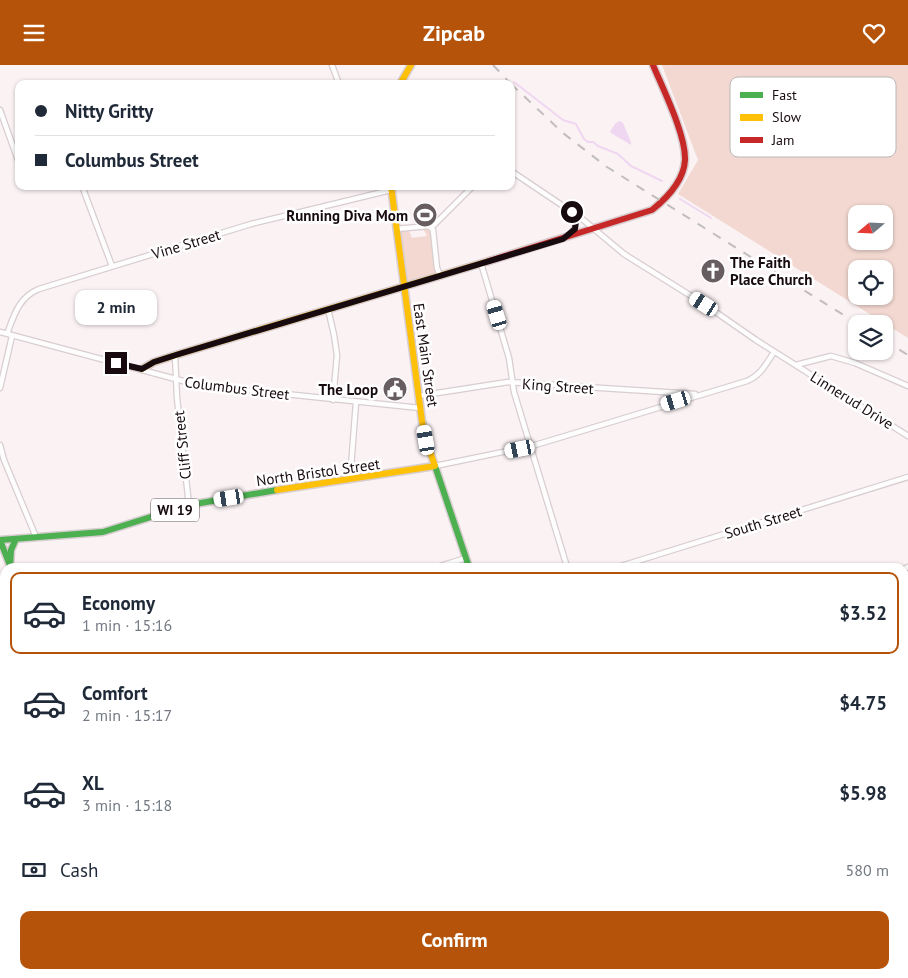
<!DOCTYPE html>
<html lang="en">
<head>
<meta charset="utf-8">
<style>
	:root { --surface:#fff; --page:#f2f2f3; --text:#1f2937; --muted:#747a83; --line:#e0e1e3; --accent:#b45309 }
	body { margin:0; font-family:"PT Sans",sans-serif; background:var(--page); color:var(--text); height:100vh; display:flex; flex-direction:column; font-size:19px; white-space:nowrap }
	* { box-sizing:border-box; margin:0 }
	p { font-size:16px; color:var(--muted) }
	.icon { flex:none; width:28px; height:28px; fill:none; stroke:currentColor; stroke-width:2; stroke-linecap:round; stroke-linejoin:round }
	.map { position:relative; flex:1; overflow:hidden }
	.details { position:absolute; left:0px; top:498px; width:909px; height:416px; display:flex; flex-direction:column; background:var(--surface); border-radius:15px 15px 0 0; box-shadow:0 1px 4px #0004 }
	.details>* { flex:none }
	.banner { position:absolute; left:15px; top:15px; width:500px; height:110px; border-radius:10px; box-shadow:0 1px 4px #0004; display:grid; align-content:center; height:110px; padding:0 20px; background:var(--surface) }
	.needle { width:32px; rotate:251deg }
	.tools { position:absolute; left:848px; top:140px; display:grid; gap:10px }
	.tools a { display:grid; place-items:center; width:45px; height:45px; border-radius:10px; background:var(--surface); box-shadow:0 1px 4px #0004; font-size:25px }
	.end { position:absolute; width:22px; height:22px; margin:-11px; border:6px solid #180b0f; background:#fff; box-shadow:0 0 0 2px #fff }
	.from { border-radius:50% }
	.bubble { position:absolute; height:35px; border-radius:10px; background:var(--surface); box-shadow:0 1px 4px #0004; font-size:16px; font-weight:700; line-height:35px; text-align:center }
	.car { position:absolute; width:15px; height:30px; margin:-15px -8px; border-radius:6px; box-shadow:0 0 4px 1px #0007; background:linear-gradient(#fff 24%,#345 0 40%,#fff 0 76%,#345 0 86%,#fff 0) }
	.banner b { display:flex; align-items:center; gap:18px; height:48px; font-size:19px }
	.banner b+b { border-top:1px solid var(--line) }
	.banner i { width:12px; height:12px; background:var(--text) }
	ul { padding:9px 0 0; list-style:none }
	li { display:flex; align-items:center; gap:15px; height:82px; margin:0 10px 8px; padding:0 10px; border:2px solid transparent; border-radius:10px }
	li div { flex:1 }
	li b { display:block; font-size:19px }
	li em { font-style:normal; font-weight:700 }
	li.current { border-color:var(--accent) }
	li>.icon { width:45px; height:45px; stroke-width:1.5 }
	.pay { display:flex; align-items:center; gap:12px; height:55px; padding:0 20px; font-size:19px }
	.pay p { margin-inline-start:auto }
	.primary-button { display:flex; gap:10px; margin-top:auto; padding:10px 20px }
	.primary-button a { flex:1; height:58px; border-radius:10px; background:var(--accent); color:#fff; font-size:20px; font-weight:700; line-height:58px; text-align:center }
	header { display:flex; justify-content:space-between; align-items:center; height:65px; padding:0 20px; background:var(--accent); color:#fff; font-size:22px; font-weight:700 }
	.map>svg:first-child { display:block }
</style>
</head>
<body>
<header><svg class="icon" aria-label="menu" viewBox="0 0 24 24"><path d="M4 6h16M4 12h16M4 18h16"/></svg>Zipcab<svg class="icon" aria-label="heart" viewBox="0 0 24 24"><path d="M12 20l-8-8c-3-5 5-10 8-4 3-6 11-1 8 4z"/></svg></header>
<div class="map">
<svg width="908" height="913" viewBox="0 0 908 913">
	<rect width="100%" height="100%" fill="#fbf2f4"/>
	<!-- green -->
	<path fill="#f2d8d0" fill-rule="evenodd" d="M662,0H908V273L678,129L698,95ZM856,149H884V176H856ZM856,204H884V231H856Z
		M422,162L431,163L440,210L404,222L396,164L408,163L412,173L427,171Z"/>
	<!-- water -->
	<path fill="#f0d7f1" d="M620,56L623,58L631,77V80L611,68L610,66L616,58Z"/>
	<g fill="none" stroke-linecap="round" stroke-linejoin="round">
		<!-- stream -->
		<path stroke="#f0d7f1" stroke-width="2" d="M514,17L563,55L576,59L584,74L588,77H593L598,81L618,89L631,101L662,116
			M680,134L711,153"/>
		<defs>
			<path id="street" d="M332,0L339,19
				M0,45L19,98
				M511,106L581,153L624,189L704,239L756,275L908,371
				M27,121H32
				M82,121L112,201
				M431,163L473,121
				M396,164L429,161L433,165L437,203L440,210
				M569,170C577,163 577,157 573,148
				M481,198L509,293L514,327L567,502
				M328,244L334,270L337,290L333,335
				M0,267L198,320L420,343
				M7,269C14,250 19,232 39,224L251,159L391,125
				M175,290L177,333L189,440
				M796,300L831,291L855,298L908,321
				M0,323L12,271
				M418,331L508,317L695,329
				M0,380L4,395L36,472
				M435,401L532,381L747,316C761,310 766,299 774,287
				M350,415L356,337
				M437,502L466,493
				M618,502L908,412
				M904,504L908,502
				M904,512L908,526
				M0,636L5,635
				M904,814L908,812
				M250,909L252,913
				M343,909L344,913
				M758,909L762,913
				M43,913L56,909
				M378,913L392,909"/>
			<path id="fast" d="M435,401L469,502
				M0,475L103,467L189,440L277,425
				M0,475L9,498
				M10,502L11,485L16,474
				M166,909L167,913"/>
			<path id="slow" d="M400,19L411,0
				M142,304L154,297L179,289L489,196
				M277,425L435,401L426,375L422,356L391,121"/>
			<path id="jam" d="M489,196L652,145C667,133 684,115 685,95C686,70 663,24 653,0
				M619,909L621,913"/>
		</defs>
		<!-- street casing -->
		<use href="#street" stroke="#d8cdd0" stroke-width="7"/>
		<!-- fast casing -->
		<use href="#fast" stroke="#d8cdd0" stroke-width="9"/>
		<!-- slow casing -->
		<use href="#slow" stroke="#d8cdd0" stroke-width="9"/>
		<!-- jam casing -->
		<use href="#jam" stroke="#d8cdd0" stroke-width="9"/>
		<!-- street -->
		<use href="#street" stroke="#fefdfd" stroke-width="4.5"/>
		<!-- fast -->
		<use href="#fast" stroke="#4caf50" stroke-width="6"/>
		<!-- slow -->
		<use href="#slow" stroke="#ffc107" stroke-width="6"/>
		<!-- jam -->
		<use href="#jam" stroke="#c62828" stroke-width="6"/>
		<!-- rail -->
		<path stroke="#c0bebe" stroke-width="2" stroke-dasharray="9 9" stroke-linecap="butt" d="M493,0L511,19
			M511,19L563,68L607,102L858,259
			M884,275L908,290"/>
	</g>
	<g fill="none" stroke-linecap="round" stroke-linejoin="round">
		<!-- route -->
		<path stroke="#180b0f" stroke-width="6" d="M116,298L142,304L154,297L179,289L563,174L575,164L576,155L572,147"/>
	</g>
	<!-- icons -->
	<defs>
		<symbol id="stadium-disc" viewBox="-11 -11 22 22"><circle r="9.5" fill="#675c5f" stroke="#fff"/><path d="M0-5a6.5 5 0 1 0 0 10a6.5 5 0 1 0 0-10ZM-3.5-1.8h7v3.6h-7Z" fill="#fff"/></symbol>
		<symbol id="church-disc" viewBox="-11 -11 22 22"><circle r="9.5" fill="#675c5f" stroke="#fff"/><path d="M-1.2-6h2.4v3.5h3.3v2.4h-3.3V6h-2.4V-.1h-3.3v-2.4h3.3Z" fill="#fff"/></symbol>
		<symbol id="civic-disc" viewBox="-11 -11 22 22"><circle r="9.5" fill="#675c5f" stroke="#fff"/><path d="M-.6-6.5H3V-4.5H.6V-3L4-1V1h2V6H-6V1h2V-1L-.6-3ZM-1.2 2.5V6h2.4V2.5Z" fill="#fff"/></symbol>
	</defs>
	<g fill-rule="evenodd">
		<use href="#stadium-disc" x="411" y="136" width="28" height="28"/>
		<use href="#church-disc" x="699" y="192" width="28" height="28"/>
		<use href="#civic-disc" x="381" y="310" width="28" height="28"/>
	</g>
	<g text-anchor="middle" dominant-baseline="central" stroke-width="5" stroke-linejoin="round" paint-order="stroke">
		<!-- shield labels -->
		<rect fill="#fff" stroke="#5d5457" stroke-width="1" x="151" y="433.5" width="48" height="23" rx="4"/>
		<g font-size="14" font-weight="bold" fill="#180b0f">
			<text x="175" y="445">WI 19</text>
		</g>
		<!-- poi labels -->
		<g font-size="15" font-weight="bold" fill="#180b0f" stroke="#fff" text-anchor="end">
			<text x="408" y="150">Running Diva Mom</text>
			<text x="730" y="197" text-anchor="start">The Faith<tspan x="730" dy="17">Place Church</tspan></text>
			<text x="378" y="324">The Loop</text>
		</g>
		<!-- street labels -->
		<g font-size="15" fill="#180b0f" stroke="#fff">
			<text transform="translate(186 179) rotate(-17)">Vine Street</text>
			<text transform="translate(426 290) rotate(82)">East Main Street</text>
			<text transform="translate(558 321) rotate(4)">King Street</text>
			<text transform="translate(237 323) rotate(7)">Columbus Street</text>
			<text transform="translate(852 335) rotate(32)">Linnerud Drive</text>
			<text transform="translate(182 380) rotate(-96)">Cliff Street</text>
			<text transform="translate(318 407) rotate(-8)">North Bristol Street</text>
			<text transform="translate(763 457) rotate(-17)">South Street</text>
		</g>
	</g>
	<!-- legend -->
	<rect x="730" y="12" width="166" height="80" rx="8" fill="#fff" stroke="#bab6b7" stroke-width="1"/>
	<rect x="740" y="27" width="23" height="6" fill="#4caf50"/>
	<rect x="740" y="49" width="23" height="7" fill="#ffc107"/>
	<rect x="740" y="72" width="23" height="6" fill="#c62828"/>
	<g font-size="14" fill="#180b0f">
		<text x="772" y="35">Fast</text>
		<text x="772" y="57">Slow</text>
		<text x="772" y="80">Jam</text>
	</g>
</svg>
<div class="tools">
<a><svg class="needle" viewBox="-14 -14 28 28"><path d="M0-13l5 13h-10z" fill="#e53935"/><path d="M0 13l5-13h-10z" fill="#747a83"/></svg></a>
<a><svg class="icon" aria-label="locate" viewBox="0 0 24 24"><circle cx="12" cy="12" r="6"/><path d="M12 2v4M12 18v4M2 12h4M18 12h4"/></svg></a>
<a><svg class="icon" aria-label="layers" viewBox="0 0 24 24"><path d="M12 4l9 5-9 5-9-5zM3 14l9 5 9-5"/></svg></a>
</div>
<i class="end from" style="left:572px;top:147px"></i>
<i class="end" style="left:116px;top:298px"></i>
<div class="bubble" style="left:75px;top:225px;width:82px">2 min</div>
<i class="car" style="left:704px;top:239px;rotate:302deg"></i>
<i class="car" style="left:497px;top:250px;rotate:343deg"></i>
<i class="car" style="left:676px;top:336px;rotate:253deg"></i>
<i class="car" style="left:426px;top:375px;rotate:350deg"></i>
<i class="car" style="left:520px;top:384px;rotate:259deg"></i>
<i class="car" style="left:229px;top:433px;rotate:261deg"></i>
<div class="banner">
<b><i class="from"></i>Nitty Gritty</b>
<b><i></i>Columbus Street</b>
</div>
<section class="details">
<ul>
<li class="current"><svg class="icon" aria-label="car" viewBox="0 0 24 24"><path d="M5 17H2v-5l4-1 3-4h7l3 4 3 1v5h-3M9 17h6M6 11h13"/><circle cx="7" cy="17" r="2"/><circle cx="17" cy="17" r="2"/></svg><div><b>Economy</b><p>1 min · 15:16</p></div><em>$3.52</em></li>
<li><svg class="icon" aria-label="car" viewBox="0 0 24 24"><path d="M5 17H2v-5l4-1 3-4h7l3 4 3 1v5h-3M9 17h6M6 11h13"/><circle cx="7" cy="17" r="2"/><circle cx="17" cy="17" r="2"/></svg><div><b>Comfort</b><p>2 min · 15:17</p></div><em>$4.75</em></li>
<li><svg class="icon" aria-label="car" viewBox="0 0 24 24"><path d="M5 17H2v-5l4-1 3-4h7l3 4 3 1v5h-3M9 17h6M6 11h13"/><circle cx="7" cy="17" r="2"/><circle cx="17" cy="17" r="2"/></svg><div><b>XL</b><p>3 min · 15:18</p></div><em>$5.98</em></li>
</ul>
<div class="pay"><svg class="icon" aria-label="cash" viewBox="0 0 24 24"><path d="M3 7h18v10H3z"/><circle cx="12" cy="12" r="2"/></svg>Cash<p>580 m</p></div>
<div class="primary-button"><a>Confirm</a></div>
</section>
</div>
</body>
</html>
